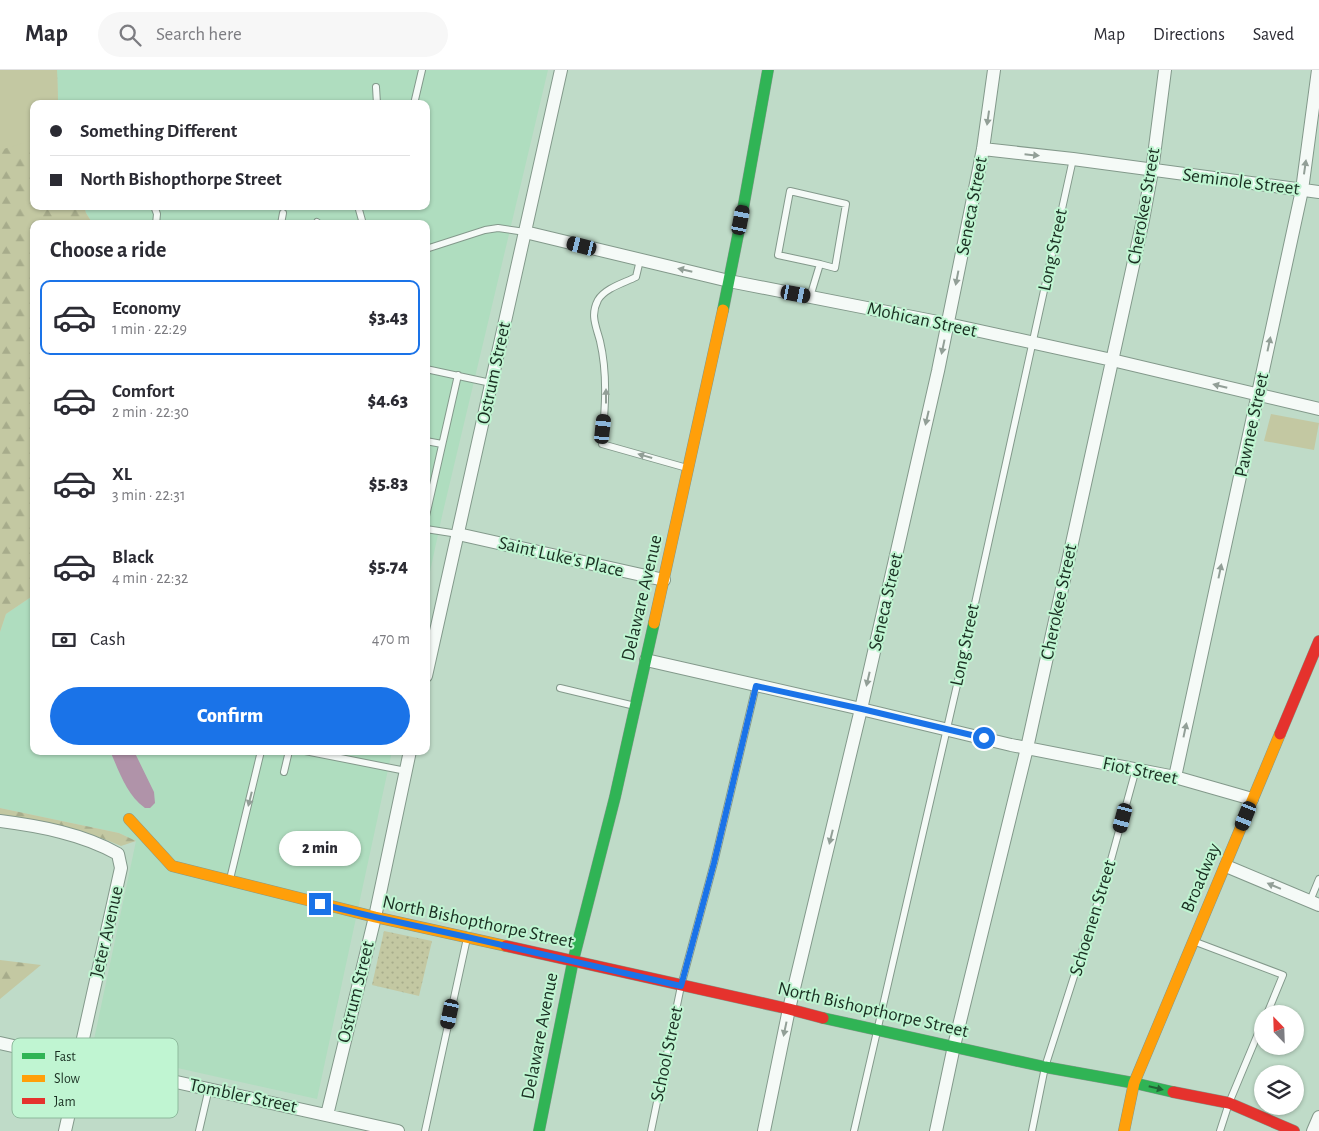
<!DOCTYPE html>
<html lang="en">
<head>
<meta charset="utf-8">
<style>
	:root { --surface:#fff; --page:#f7f7f7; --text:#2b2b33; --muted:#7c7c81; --line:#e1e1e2; --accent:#1a73e8 }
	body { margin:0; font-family:"Alegreya Sans",sans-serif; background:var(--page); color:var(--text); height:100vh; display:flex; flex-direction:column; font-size:19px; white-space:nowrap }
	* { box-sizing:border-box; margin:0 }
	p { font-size:16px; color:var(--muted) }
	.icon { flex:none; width:28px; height:28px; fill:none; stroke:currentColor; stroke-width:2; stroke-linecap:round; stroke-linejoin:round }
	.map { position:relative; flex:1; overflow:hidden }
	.drawer { position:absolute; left:30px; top:150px; width:400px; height:535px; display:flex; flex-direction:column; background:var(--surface); border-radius:10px; box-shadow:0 1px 4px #0004 }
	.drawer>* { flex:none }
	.banner { position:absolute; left:30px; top:30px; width:400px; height:110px; border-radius:10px; box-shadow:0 1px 4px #0004; display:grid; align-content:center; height:110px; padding:0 20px; background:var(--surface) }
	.needle { width:32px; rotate:337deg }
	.fabs { position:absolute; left:1254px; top:935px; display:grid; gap:10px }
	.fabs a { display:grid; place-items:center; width:50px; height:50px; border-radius:50%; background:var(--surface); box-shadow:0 1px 4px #0004; font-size:25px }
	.end { position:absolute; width:22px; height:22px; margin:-11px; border:6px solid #1a73e8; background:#fff; box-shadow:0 0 0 2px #fff }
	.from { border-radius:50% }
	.bubble { position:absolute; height:35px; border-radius:18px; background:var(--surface); box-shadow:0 1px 4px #0004; font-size:16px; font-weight:800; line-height:35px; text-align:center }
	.car { position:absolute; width:15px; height:30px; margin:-15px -8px; border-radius:6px; box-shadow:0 0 4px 1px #0007; background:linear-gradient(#222 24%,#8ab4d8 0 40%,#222 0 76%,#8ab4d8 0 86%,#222 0) }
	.banner b { display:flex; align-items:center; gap:18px; height:48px; font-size:19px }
	.banner b+b { border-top:1px solid var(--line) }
	.banner i { width:12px; height:12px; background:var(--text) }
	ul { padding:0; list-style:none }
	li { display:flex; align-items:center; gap:15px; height:75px; margin:0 10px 8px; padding:0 10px; border:2px solid transparent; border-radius:10px }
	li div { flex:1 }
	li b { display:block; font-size:19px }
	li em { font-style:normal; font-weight:800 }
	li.on { border-color:var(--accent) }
	li>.icon { width:45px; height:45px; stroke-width:1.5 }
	h2 { padding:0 20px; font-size:22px; line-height:60px }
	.pay { display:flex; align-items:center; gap:12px; height:55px; padding:0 20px; font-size:19px }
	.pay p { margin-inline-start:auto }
	.cta { display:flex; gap:10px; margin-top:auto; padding:10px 20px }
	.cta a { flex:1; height:58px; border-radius:30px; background:var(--accent); color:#fff; font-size:20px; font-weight:800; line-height:58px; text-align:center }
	header { display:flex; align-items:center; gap:30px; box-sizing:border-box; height:70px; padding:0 25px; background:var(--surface); border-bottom:1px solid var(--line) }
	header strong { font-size:24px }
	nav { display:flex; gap:28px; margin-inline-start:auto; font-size:18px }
	.search { width:350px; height:45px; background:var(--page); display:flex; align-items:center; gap:12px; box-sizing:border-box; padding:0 18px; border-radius:28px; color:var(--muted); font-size:19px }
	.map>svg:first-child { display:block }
</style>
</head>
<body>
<header>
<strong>Map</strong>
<div class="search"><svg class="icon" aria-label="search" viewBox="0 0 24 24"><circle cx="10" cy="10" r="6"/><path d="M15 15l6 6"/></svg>Search here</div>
<nav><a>Map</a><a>Directions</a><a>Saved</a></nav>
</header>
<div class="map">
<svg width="1319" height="1061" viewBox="0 0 1319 1061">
	<defs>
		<pattern id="forest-firs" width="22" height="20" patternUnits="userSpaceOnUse" patternTransform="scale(1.25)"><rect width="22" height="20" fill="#c3c8a2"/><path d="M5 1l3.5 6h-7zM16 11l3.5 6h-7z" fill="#a7ac8b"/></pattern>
		<pattern id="garden-dots" width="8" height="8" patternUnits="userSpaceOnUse" patternTransform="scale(1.25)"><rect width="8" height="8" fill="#c3c8a2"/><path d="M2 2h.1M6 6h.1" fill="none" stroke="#a7ac8b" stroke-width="1.8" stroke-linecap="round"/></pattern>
	</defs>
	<rect width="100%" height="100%" fill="#bfdbc8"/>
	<!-- built -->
	<path fill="#afddbf" d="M57,0H548L442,446L426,520V154H93L86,143L84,136H426V34H58Z
		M34,525V681H392L317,1029L92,979L136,771L119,763L0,738V562L6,544Z"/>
	<!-- forest -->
	<path fill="url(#forest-firs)" d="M0,0H57L58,34H34V136H84L86,143L93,154H34V525L6,544L0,562Z
		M0,738L119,763L136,771L121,776C83,759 41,750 0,746Z
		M0,890L41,895L0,929Z"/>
	<!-- park -->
	<path fill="#c3c8a2" d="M0,0H57L58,34H34V70L0,80Z
		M1271,344L1319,353L1314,380L1264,371Z"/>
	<!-- garden -->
	<path fill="url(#garden-dots)" d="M384,861L432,871L419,926L372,915Z"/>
	<!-- water -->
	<path fill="#b093a9" d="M110,681H134L154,722L155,733L150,738H145C126,724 120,703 110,681Z"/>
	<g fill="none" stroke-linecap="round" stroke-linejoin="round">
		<defs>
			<path id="lane" d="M376,17L377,34
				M414,34L422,0
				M154,136L157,144L156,154
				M358,136L363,154
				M281,154L283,143
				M316,154L317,152
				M426,179L485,160L498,158L525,162
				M640,190L636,207C624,213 605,218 598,230C590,245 596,256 600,271C608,305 605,340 602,374L687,398
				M810,227L820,194L835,198L846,134L790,121L778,185L820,194
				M426,299L491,313
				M426,371L442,374
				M426,446L458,305
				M426,459L458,464
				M560,618L635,636
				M305,681L406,701
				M284,702L289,681
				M230,809L261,681
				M1310,831L1319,809
				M1193,871L1283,905L1267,944
				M199,1061L209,1018
				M425,1061L467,868
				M651,1061L681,916L714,793L756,616
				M854,1061L957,615L1073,89
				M1032,1061L1045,997L1109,797L1136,699
				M1220,1061L1229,1033L1262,954"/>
			<path id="street" d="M983,79L1073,89L1319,122
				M525,162L729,211L948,254L1112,290L1319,339
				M458,464L664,510
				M646,590L861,639L1011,675L1175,707L1252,729
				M426,606L561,0
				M1175,707L1302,120L1318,0
				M0,751C39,756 83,764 118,784L121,798L80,982L81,990L65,1061
				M1226,796L1319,835
				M0,973L398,1061
				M327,1045L375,847L410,681
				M764,1061L789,939L861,639L938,301L983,79L994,0
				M936,1061L954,976L1027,678L1143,150L1152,101L1165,0
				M1313,1061L1319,1047"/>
			<path id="fast" d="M723,240L741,150L768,0
				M823,948L1045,997L1134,1013L1173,1022
				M539,1061L573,891L615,727L654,553"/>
			<path id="slow" d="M654,553L723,240
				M129,749L172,796L375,847L506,876
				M1124,1061L1134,1013L1280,664"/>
			<path id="jam" d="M1280,664L1319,571
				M506,876L789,939L823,948
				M1173,1022L1229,1033L1294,1061"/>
		</defs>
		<!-- lane casing -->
		<use href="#lane" stroke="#83998b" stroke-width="8"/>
		<!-- street casing -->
		<use href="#street" stroke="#83998b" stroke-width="14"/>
		<!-- fast casing -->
		<use href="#fast" stroke="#83998b" stroke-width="12"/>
		<!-- slow casing -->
		<use href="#slow" stroke="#83998b" stroke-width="12"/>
		<!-- jam casing -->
		<use href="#jam" stroke="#83998b" stroke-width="12"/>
		<!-- lane -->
		<use href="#lane" stroke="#f5faf7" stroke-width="6"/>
		<!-- street -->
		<use href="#street" stroke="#f5faf7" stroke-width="12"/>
		<!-- fast -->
		<use href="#fast" stroke="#30b455" stroke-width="11"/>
		<!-- slow -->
		<use href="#slow" stroke="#ff9f0a" stroke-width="11"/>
		<!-- jam -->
		<use href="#jam" stroke="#e5322d" stroke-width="11"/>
	</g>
	<!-- one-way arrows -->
	<defs><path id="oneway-solid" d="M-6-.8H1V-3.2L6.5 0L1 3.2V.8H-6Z" transform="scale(1.25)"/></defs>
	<g fill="#929f97">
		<use href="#oneway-solid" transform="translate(988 48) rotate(98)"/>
		<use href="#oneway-solid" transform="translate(1032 85) rotate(6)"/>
		<use href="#oneway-solid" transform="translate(1305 97) rotate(-82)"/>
		<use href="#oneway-solid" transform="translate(685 200) rotate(-167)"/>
		<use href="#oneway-solid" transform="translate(957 208) rotate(101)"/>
		<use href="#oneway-solid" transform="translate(1269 274) rotate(-78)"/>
		<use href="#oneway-solid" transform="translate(943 277) rotate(102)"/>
		<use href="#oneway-solid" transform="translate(1220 316) rotate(-166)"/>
		<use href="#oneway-solid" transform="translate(606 326) rotate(-90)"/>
		<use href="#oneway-solid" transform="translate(927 348) rotate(103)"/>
		<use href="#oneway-solid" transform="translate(645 386) rotate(-164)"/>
		<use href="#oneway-solid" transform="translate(1220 501) rotate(-78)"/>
		<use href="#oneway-solid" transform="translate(868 609) rotate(103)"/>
		<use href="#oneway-solid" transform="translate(1185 660) rotate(-78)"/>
		<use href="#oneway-solid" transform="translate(250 729) rotate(104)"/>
		<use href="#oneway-solid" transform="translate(831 767) rotate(104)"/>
		<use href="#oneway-solid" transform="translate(1274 816) rotate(-157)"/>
		<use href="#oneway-solid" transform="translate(785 959) rotate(102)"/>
	</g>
	<use fill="#236436" href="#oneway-solid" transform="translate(1156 1018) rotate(14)"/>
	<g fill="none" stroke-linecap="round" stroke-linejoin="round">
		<!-- route -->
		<path stroke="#1a73e8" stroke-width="6" d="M320,834L375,847L467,867L681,916L714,793L756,616L862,639L984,668"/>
	</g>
	<g text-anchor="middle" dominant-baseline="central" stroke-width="4" stroke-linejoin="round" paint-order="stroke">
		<!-- street labels -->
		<g font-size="19" fill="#1a2f22" stroke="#c0f5d2">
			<text transform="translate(1241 112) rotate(7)">Seminole Street</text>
			<text transform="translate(972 136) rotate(-79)">Seneca Street</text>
			<text transform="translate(1144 136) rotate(-80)">Cherokee Street</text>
			<text transform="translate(1053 180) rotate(-78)">Long Street</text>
			<text transform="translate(922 250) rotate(12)">Mohican Street</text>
			<text transform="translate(494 303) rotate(-78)">Ostrum Street</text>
			<text transform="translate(1252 355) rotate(-78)">Pawnee Street</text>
			<text transform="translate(561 487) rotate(13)">Saint Luke's Place</text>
			<text transform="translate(642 528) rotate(-77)">Delaware Avenue</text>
			<text transform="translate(886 532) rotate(-77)">Seneca Street</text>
			<text transform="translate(1059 532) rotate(-78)">Cherokee Street</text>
			<text transform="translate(965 575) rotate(-78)">Long Street</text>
			<text transform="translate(1140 701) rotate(12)">Fiot Street</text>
			<text transform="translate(1201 808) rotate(-67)">Broadway</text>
			<text transform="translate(1093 848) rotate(-73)">Schoenen Street</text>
			<text transform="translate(478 852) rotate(12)">North Bishopthorpe Street</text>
			<text transform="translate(107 862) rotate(-77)">Jeter Avenue</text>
			<text transform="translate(356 922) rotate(-76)">Ostrum Street</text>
			<text transform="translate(873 940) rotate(13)">North Bishopthorpe Street</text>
			<text transform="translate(540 966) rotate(-79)">Delaware Avenue</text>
			<text transform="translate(667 984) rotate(-78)">School Street</text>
			<text transform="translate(243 1026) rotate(12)">Tombler Street</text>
		</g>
	</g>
	<!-- legend -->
	<rect x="12" y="968" width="166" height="80" rx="8" fill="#c0f5d2" stroke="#8eba9d" stroke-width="1"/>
	<rect x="22" y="983" width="23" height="6" fill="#30b455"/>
	<rect x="22" y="1005" width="23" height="7" fill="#ff9f0a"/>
	<rect x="22" y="1028" width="23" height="6" fill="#e5322d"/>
	<g font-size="14" fill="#1a2f22">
		<text x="54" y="991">Fast</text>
		<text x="54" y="1013">Slow</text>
		<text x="54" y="1036">Jam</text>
	</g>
</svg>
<div class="fabs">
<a><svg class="needle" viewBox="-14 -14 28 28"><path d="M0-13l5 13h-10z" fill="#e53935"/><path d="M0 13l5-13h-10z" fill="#7c7c81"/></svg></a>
<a><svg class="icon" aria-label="layers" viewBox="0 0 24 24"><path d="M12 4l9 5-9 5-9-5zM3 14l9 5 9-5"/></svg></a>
</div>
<i class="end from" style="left:984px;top:668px"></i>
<i class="end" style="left:320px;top:834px"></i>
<div class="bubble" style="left:279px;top:761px;width:82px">2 min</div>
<i class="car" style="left:741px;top:150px;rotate:11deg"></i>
<i class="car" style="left:582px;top:176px;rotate:284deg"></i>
<i class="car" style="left:796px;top:224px;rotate:101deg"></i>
<i class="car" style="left:603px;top:359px;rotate:6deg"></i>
<i class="car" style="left:1246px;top:746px;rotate:202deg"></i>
<i class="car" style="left:1123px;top:748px;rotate:195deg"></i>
<i class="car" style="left:450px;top:944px;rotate:192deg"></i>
<div class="banner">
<b><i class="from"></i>Something Different</b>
<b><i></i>North Bishopthorpe Street</b>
</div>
<section class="drawer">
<h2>Choose a ride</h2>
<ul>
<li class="on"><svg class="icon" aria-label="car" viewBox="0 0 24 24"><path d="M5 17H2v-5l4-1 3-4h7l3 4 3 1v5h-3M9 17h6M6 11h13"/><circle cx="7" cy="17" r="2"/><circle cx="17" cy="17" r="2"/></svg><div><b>Economy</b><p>1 min · 22:29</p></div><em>$3.43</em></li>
<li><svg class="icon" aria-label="car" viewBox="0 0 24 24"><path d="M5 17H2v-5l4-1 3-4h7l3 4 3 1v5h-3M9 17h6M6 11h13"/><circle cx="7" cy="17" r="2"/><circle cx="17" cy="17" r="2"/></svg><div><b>Comfort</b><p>2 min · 22:30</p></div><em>$4.63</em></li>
<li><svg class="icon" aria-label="car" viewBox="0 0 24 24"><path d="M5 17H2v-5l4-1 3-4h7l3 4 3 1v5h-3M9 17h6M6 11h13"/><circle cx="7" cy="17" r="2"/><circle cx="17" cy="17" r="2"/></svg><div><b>XL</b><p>3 min · 22:31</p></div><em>$5.83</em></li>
<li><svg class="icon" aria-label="car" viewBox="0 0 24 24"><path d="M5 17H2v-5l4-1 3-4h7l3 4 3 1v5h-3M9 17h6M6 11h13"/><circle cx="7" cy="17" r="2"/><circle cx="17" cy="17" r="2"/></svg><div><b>Black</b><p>4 min · 22:32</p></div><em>$5.74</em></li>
</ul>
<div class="pay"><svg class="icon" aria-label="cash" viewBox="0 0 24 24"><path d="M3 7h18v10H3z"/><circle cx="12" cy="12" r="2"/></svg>Cash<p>470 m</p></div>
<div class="cta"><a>Confirm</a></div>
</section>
</div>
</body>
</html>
